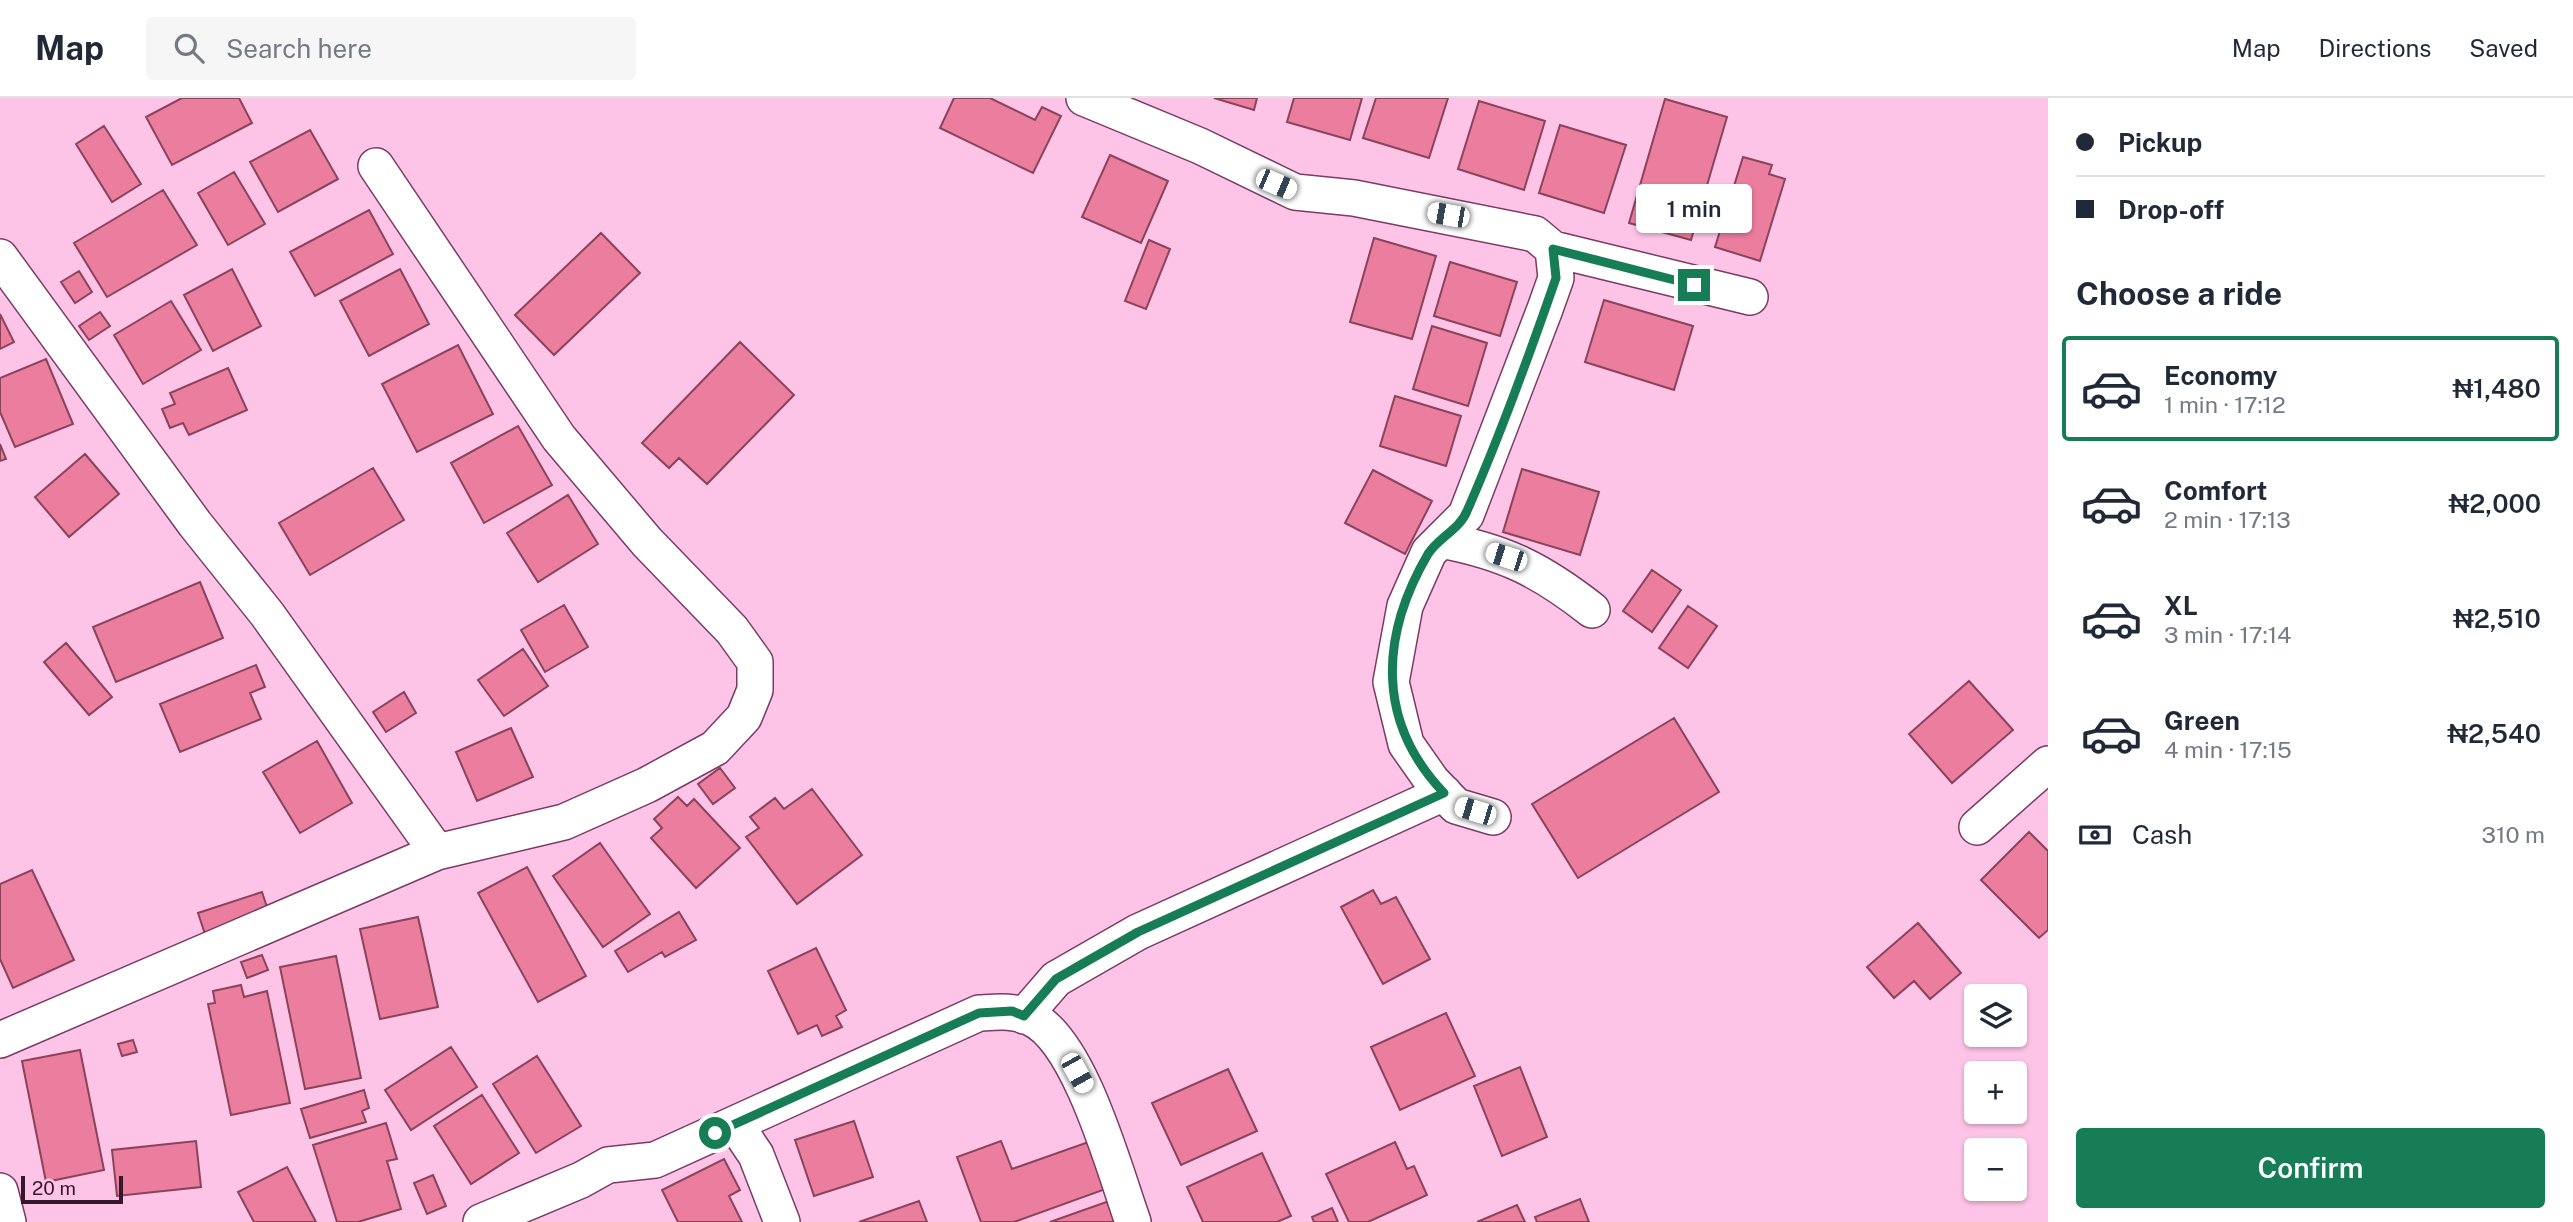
<!DOCTYPE html>
<html lang="en">
<head>
<meta charset="utf-8">
<style>
	:root { --surface:#fff; --page:#f6f6f7; --text:#1f2937; --muted:#747a83; --line:#e0e1e3; --accent:#177d56 }
	body { margin:0; font-family:"Public Sans",sans-serif; background:var(--page); color:var(--text); height:100vh; display:flex; flex-direction:column; font-size:26px; white-space:nowrap }
	* { box-sizing:border-box; margin:0 }
	p { font-size:23px; color:var(--muted) }
	.icon { flex:none; width:38px; height:38px; fill:none; stroke:currentColor; stroke-width:2; stroke-linecap:round; stroke-linejoin:round }
	.map { position:relative; flex:1; overflow:hidden }
	.side { display:flex; flex-direction:column; background:var(--surface); width:525px }
	.side>* { flex:none }
	.top-card { display:grid; align-content:center; height:154px; padding:0 28px; background:var(--surface) }
	.fabs { position:absolute; left:1964px; top:886px; display:grid; gap:14px }
	.fabs a { display:grid; place-items:center; width:63px; height:63px; border-radius:7px; background:var(--surface); box-shadow:0 2px 5px #0004; font-size:35px }
	.scale { position:absolute; left:21px; bottom:18px; width:102px; box-sizing:border-box; padding-left:7px; border:4px solid #34192a; border-top:0; font-size:19px; line-height:24px; white-space:nowrap; color:#34192a; -webkit-text-stroke:5px #fec4e7; paint-order:stroke }
	.end { position:absolute; width:32px; height:32px; margin:-16px; border:9px solid #177d56; background:#fff; box-shadow:0 0 0 4px #fff }
	.from { border-radius:50% }
	.bubble { position:absolute; height:49px; border-radius:7px; background:var(--surface); box-shadow:0 2px 5px #0004; font-size:23px; font-weight:600; line-height:49px; text-align:center }
	.car { position:absolute; width:21px; height:42px; margin:-21px -10px; border-radius:9px; box-shadow:0 0 5px 2px #0007; background:linear-gradient(#fff 24%,#345 0 40%,#fff 0 76%,#345 0 86%,#fff 0) }
	.top-card b { display:flex; align-items:center; gap:24px; height:66px; font-size:26px }
	.top-card b+b { border-top:2px solid var(--line) }
	.top-card i { width:18px; height:18px; background:var(--text) }
	ul { padding:0; list-style:none }
	li { display:flex; align-items:center; gap:21px; height:105px; margin:0 14px 10px; padding:0 14px; border:4px solid transparent; border-radius:7px }
	li div { flex:1 }
	li b { display:block; font-size:26px }
	li em { font-style:normal; font-weight:600 }
	li.selected { border-color:var(--accent) }
	li>.icon { width:63px; height:63px; stroke-width:1.5 }
	h2 { padding:0 28px; font-size:32px; line-height:84px }
	.pay { display:flex; align-items:center; gap:18px; height:77px; padding:0 28px; font-size:26px }
	.pay p { margin-inline-start:auto }
	.cta { display:flex; gap:14px; margin-top:auto; padding:14px 28px }
	.cta a { flex:1; height:80px; border-radius:7px; background:var(--accent); color:#fff; font-size:28px; font-weight:600; line-height:80px; text-align:center }
	header { display:flex; align-items:center; gap:42px; box-sizing:border-box; height:98px; padding:0 35px; background:var(--surface); border-bottom:2px solid var(--line) }
	header strong { font-size:33px }
	nav { display:flex; gap:38px; margin-inline-start:auto; font-size:24px }
	.search { width:490px; height:63px; background:var(--page); display:flex; align-items:center; gap:18px; box-sizing:border-box; padding:0 24px; border-radius:7px; color:var(--muted); font-size:26px }
	main { display:flex; flex:1; min-height:0 }
	.map>svg:first-child { display:block }
</style>
</head>
<body>
<header>
<strong>Map</strong>
<div class="search"><svg class="icon" aria-label="search" viewBox="0 0 24 24"><circle cx="10" cy="10" r="6"/><path d="M15 15l6 6"/></svg>Search here</div>
<nav><a>Map</a><a>Directions</a><a>Saved</a></nav>
</header>
<main>
<div class="map">
<svg width="2048" height="1124" viewBox="0 0 2048 1124">
	<rect width="100%" height="100%" fill="#fec4e7"/>
	<!-- building -->
	<path fill="#eb7d9e" stroke="#8a4359" stroke-width="2" d="M182,0H239L252,25L172,67L146,19Z
		M954,0H990L1035,22L1042,9L1061,18L1033,75L940,30Z
		M1214,0H1257L1254,12Z
		M1294,0H1362L1350,42L1287,24Z
		M1376,0H1448L1429,60L1363,40Z
		M1665,1L1727,19L1691,142L1629,125Z
		M1479,3L1545,23L1524,92L1458,71Z
		M1560,27L1626,47L1604,115L1539,95Z
		M104,28L141,86L112,104L76,46Z
		M310,32L338,81L278,114L250,64Z
		M1110,57L1168,83L1141,145L1082,119Z
		M1743,59L1772,67L1769,76L1785,81L1760,163L1715,149Z
		M234,74L265,126L228,147L198,95Z
		M163,92L197,147L107,199L74,145Z
		M369,112L393,156L315,198L290,154Z
		M601,135L640,175L554,257L515,217Z
		M1374,140L1436,158L1412,241L1350,224Z
		M1149,142L1170,151L1146,211L1125,203Z
		M1450,164L1517,184L1500,238L1434,218Z
		M232,171L261,228L213,253L184,197Z
		M400,171L429,226L369,258L340,203Z
		M79,173L92,194L75,205L61,184Z
		M1604,202L1693,228L1674,292L1585,264Z
		M171,203L201,252L143,286L114,237Z
		M100,214L110,228L89,242L79,228Z
		M0,216L14,244L0,251Z
		M1432,228L1487,245L1468,308L1413,291Z
		M740,244L794,297L707,386L679,360L669,370L642,345Z
		M458,247L493,316L417,354L382,286Z
		M46,261L73,326L15,349L0,314V280Z
		M228,270L247,312L189,337L183,325L170,330L162,311L175,306L170,295Z
		M1395,298L1461,318L1446,368L1380,348Z
		M518,328L552,387L484,425L451,365Z
		M0,346L6,361L0,363Z
		M85,356L119,396L69,439L35,399Z
		M373,370L404,422L310,477L279,425Z
		M1522,371L1599,394L1580,457L1503,434Z
		M1373,372L1432,403L1405,456L1345,425Z
		M568,397L598,446L538,484L507,435Z
		M1652,472L1681,492L1652,534L1623,513Z
		M200,484L223,540L116,584L93,529Z
		M564,507L588,549L545,574L521,532Z
		M1688,508L1717,528L1688,570L1659,550Z
		M66,545L112,599L89,617L44,564Z
		M523,551L548,588L504,618L478,582Z
		M256,567L265,589L250,595L261,621L180,654L160,606Z
		M1969,583L2013,632L1952,685L1909,636Z
		M404,594L416,615L386,634L373,614Z
		M1674,620L1719,694L1578,780L1532,706Z
		M511,630L533,679L477,703L456,654Z
		M317,643L352,705L300,735L263,674Z
		M720,670L735,690L713,706L698,686Z
		M812,691L862,757L797,806L746,739L759,730L750,719L775,700L784,711Z
		M678,699L687,708L694,701L740,750L696,790L651,740L662,730L654,721Z
		M2029,734L2048,753V832L2039,840L1981,782Z
		M600,745L650,816L603,849L553,778Z
		M527,769L586,878L538,904L478,795Z
		M32,772L74,862L13,890L0,861V786Z
		M1373,792L1381,806L1396,799L1430,861L1383,886L1341,809Z
		M262,794L269,815L205,836L198,815Z
		M679,814L696,842L665,859L662,854L628,874L615,853Z
		M418,819L438,909L380,921L360,831Z
		M1918,825L1961,875L1930,901L1914,883L1894,900L1867,869Z
		M816,850L846,912L836,918L842,929L822,938L817,927L798,936L768,873Z
		M262,857L268,872L247,880L241,864Z
		M336,858L361,980L305,991L280,869Z
		M241,887L244,899L267,893L290,1005L231,1017L208,906L215,905L213,893Z
		M1446,915L1475,978L1400,1012L1371,949Z
		M133,942L137,954L122,958L118,946Z
		M451,949L477,989L411,1032L385,992Z
		M80,952L104,1072L46,1084L22,963Z
		M537,958L581,1028L536,1055L493,986Z
		M1520,969L1547,1039L1502,1058L1474,988Z
		M1228,971L1257,1033L1181,1067L1152,1005Z
		M364,992L369,1010L362,1013L366,1024L310,1040L301,1011Z
		M482,997L519,1055L471,1086L434,1028Z
		M854,1023L873,1079L814,1098L795,1042Z
		M386,1025L397,1061L387,1063L401,1111L358,1124H337L313,1047Z
		M1097,1041L1114,1088L1014,1124H981L957,1059L1001,1043L1012,1071Z
		M196,1043L201,1089L117,1098L112,1052Z
		M1395,1044L1407,1071L1414,1068L1427,1097L1368,1124H1349L1326,1076Z
		M1262,1055L1291,1118L1277,1124H1203L1187,1089Z
		M724,1061L740,1092L729,1098L742,1124H678L662,1092Z
		M287,1069L316,1124H254L238,1094Z
		M433,1077L446,1108L427,1116L414,1085Z
		M1580,1101L1589,1124H1537L1535,1119Z
		M1112,1102L1120,1124H1050Z
		M919,1103L927,1124H859Z
		M1517,1107L1525,1124H1477Z
		M1332,1110L1338,1124H1314L1312,1119Z"/>
	<g fill="none" stroke-linecap="round" stroke-linejoin="round">
		<defs>
			<path id="minor" d="M1084,0L1200,48L1295,94L1354,100L1535,136L1553,151L1750,199
				M0,159L195,426L267,516L437,754
				M1441,442C1505,454 1541,472 1592,512
				M1493,719L1456,708L1432,683L1406,646L1391,584L1405,508L1429,454L1466,417L1545,211L1556,180L1553,151
				M1977,729L2048,666
				M1024,918L1056,881L1138,834L1444,695
				M0,942L437,754L564,724L647,687L715,650L744,619L755,592V564L732,532L647,444L559,340L376,68
				M735,1026L756,1057L782,1124
				M0,1093L8,1124
				M481,1124L581,1082L608,1067L655,1062L979,915C998,914 1014,912 1031,920C1080,942 1115,1074 1133,1124"/>
		</defs>
		<!-- minor casing -->
		<use href="#minor" stroke="#793c64" stroke-width="38"/>
		<!-- minor -->
		<use href="#minor" stroke="#fff" stroke-width="35"/>
	</g>
	<g fill="none" stroke-linecap="round" stroke-linejoin="round">
		<!-- route -->
		<path stroke="#177d56" stroke-width="9" d="M715,1035L979,915L1012,913L1024,918L1056,881L1138,834L1444,695C1376,624 1380,538 1428,456C1438,440 1460,431 1467,413C1500,338 1529,258 1556,180L1553,151L1694,187"/>
	</g>
</svg>
<div class="fabs">
<a><svg class="icon" aria-label="layers" viewBox="0 0 24 24"><path d="M12 4l9 5-9 5-9-5zM3 14l9 5 9-5"/></svg></a>
<a>+</a>
<a>−</a>
</div>
<div class="scale">20 m</div>
<i class="end from" style="left:715px;top:1035px"></i>
<i class="end" style="left:1694px;top:187px"></i>
<div class="bubble" style="left:1636px;top:86px;width:116px">1 min</div>
<i class="car" style="left:1276px;top:86px;rotate:113deg"></i>
<i class="car" style="left:1448px;top:117px;rotate:280deg"></i>
<i class="car" style="left:1506px;top:459px;rotate:288deg"></i>
<i class="car" style="left:1475px;top:713px;rotate:287deg"></i>
<i class="car" style="left:1077px;top:975px;rotate:151deg"></i>
</div>
<section class="side">
<div class="top-card">
<b><i class="from"></i>Pickup</b>
<b><i></i>Drop-off</b>
</div>
<h2>Choose a ride</h2>
<ul>
<li class="selected"><svg class="icon" aria-label="car" viewBox="0 0 24 24"><path d="M5 17H2v-5l4-1 3-4h7l3 4 3 1v5h-3M9 17h6M6 11h13"/><circle cx="7" cy="17" r="2"/><circle cx="17" cy="17" r="2"/></svg><div><b>Economy</b><p>1 min · 17:12</p></div><em>₦1,480</em></li>
<li><svg class="icon" aria-label="car" viewBox="0 0 24 24"><path d="M5 17H2v-5l4-1 3-4h7l3 4 3 1v5h-3M9 17h6M6 11h13"/><circle cx="7" cy="17" r="2"/><circle cx="17" cy="17" r="2"/></svg><div><b>Comfort</b><p>2 min · 17:13</p></div><em>₦2,000</em></li>
<li><svg class="icon" aria-label="car" viewBox="0 0 24 24"><path d="M5 17H2v-5l4-1 3-4h7l3 4 3 1v5h-3M9 17h6M6 11h13"/><circle cx="7" cy="17" r="2"/><circle cx="17" cy="17" r="2"/></svg><div><b>XL</b><p>3 min · 17:14</p></div><em>₦2,510</em></li>
<li><svg class="icon" aria-label="car" viewBox="0 0 24 24"><path d="M5 17H2v-5l4-1 3-4h7l3 4 3 1v5h-3M9 17h6M6 11h13"/><circle cx="7" cy="17" r="2"/><circle cx="17" cy="17" r="2"/></svg><div><b>Green</b><p>4 min · 17:15</p></div><em>₦2,540</em></li>
</ul>
<div class="pay"><svg class="icon" aria-label="cash" viewBox="0 0 24 24"><path d="M3 7h18v10H3z"/><circle cx="12" cy="12" r="2"/></svg>Cash<p>310 m</p></div>
<div class="cta"><a>Confirm</a></div>
</section>
</main>
</body>
</html>
